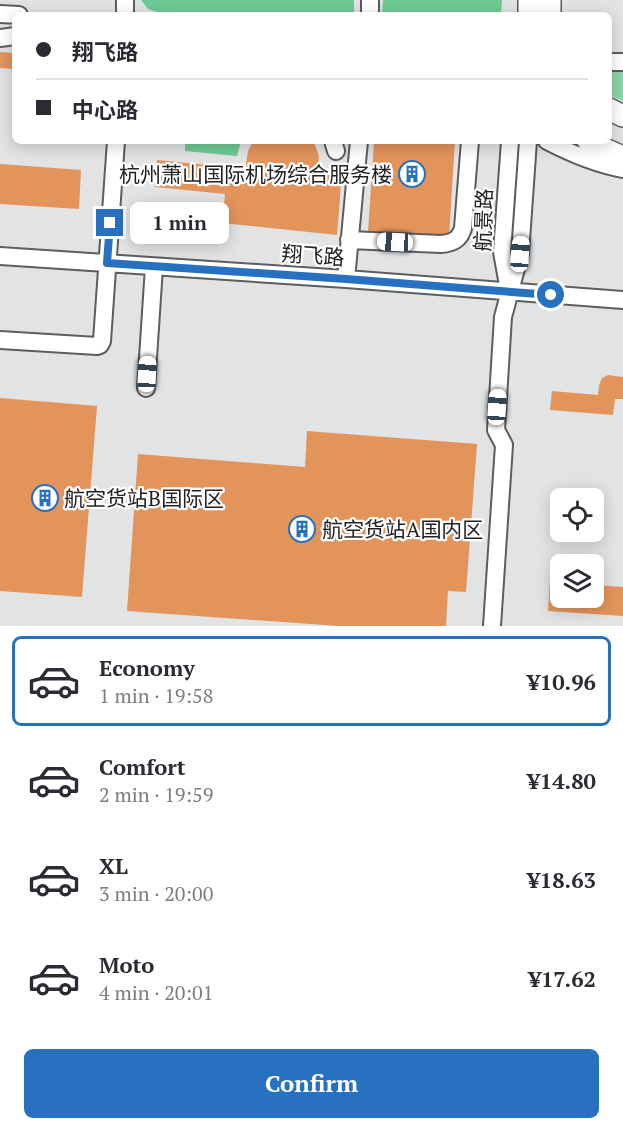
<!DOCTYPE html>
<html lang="en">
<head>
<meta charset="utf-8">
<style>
	:root { --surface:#fff; --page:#f2f2f3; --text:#2b2b33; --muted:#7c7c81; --line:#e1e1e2; --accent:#2870c0 }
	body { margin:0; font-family:"PT Serif","Noto Sans SC",serif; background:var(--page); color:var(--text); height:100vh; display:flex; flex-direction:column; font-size:22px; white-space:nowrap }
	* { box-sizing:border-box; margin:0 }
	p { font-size:20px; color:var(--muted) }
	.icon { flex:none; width:33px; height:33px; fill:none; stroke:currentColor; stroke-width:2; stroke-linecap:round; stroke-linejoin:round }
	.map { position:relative; height:626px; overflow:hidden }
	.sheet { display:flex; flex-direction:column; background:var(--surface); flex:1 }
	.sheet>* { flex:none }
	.banner { position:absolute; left:12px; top:12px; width:600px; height:132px; border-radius:9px; box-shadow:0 3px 15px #0003; display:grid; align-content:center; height:132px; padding:0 24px; background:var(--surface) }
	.controls { position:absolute; left:550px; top:488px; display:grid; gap:12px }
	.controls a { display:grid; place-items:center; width:54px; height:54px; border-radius:9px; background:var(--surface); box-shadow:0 3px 15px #0003; font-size:30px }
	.end { position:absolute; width:27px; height:27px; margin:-14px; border:8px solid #2870c0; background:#fff; box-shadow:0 0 0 3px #fff }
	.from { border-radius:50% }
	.bubble { position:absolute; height:42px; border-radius:9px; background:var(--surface); box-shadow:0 3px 15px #0003; font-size:20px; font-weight:700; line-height:42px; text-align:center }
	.car { position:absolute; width:18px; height:36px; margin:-18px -9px; border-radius:8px; box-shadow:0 0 4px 2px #0007; background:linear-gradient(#fff 24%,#345 0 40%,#fff 0 76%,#345 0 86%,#fff 0) }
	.banner b { display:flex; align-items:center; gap:21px; height:57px; font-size:22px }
	.banner b+b { border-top:2px solid var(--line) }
	.banner i { width:15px; height:15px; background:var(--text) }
	ul { padding:10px 0 0; list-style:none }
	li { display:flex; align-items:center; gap:18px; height:90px; margin:0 12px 9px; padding:0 12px; border:3px solid transparent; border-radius:9px }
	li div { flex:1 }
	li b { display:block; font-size:22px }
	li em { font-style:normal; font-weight:700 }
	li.current { border-color:var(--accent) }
	li>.icon { width:54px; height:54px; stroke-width:1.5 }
	.action { display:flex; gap:12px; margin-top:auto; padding:12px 24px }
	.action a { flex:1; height:69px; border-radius:9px; background:var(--accent); color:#fff; font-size:24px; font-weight:700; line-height:69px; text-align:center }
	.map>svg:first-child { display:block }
</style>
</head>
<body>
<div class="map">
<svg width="623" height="626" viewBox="0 0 623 626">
	<rect width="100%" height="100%" fill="#e1e3e5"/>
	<!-- green -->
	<path fill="#8ed5a8" d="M609,69L623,70V101L609,95Z"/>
	<!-- forest -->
	<path fill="#6ecb94" d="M141,0H354V15H194L157,12L148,9Z
		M383,0H502L501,15H382Z
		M185,141H241L237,156L185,151Z"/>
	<!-- building -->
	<path fill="#e3945b" d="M0,52L15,53V69L0,68Z
		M253,141H312L315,145L319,156L318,169L342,172L337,235L222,223L225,194L155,187L157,160L229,167L228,174L249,176L246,164L248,151Z
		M374,141H455L449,238L368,232Z
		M0,164L81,170L79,209L0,204Z
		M608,375L623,377V399H615L613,415L550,410L552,391L598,395L599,385L602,378Z
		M0,398L97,406L82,597L0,591Z
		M307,431L477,444L466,592L448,591L446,626H339L127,611L138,454L305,467Z
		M551,564H561V597H594V585L623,587V616L548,611Z"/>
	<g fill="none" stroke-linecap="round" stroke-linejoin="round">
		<defs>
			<path id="minor" d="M0,14L19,15
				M125,15V0
				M370,15V0
				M0,38L15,36
				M609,62H623
				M333,141L336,151
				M547,141C572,154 595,164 623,169
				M349,240L441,244C452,243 460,240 463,228L470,141
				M0,256L346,279L623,300
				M346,279L359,141
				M508,285L502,252L510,141
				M0,340L97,346L100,345L102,341L116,141
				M146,388L154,267
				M492,626L504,445L496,430L503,317L520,254L528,141"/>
			<path id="major" d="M529,15V0
				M550,15V0
				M609,109L623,116
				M588,141L609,151L623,157"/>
		</defs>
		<!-- minor casing -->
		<use href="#minor" stroke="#5b5d5e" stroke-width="20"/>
		<!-- major casing -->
		<use href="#major" stroke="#5b5d5e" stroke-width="24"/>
		<!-- minor -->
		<use href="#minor" stroke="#fff" stroke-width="16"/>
		<!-- major -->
		<use href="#major" stroke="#fff" stroke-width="21"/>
	</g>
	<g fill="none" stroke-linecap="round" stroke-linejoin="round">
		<!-- route -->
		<path stroke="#2870c0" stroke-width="8" d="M110,223L107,263L346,279L551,295"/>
	</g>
	<!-- icons -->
	<defs>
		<symbol id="building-ring" viewBox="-11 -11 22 22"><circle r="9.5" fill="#fff" stroke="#2870c0" stroke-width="1.5"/><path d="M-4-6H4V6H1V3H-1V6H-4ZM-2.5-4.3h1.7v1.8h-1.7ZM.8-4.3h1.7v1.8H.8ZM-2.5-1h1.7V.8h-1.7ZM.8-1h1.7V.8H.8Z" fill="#2870c0"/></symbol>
	</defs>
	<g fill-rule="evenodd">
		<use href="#building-ring" x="397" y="159" width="30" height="30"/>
		<use href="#building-ring" x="30" y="483" width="30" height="30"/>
		<use href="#building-ring" x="287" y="514" width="30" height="30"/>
	</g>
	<g text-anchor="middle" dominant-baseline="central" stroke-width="4.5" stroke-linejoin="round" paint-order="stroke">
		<!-- poi labels -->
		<g font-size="21" fill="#222223" stroke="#fff" text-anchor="start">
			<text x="392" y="174" text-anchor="end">杭州萧山国际机场综合服务楼</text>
			<text x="64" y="498">航空货站B国际区</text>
			<text x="322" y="529">航空货站A国内区</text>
		</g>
		<!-- street labels -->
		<g font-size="21" fill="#222223" stroke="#fff">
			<text transform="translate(483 220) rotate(-88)">航景路</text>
			<text transform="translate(313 255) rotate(4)">翔飞路</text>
		</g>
	</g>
</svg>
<div class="controls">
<a><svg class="icon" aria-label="locate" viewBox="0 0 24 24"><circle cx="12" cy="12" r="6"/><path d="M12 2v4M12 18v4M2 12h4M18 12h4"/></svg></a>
<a><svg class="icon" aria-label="layers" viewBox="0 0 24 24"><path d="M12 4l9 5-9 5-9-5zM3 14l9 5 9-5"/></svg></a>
</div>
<i class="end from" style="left:551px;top:295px"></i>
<i class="end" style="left:110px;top:223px"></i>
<div class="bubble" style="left:130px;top:202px;width:99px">1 min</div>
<i class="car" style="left:395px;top:242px;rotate:273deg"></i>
<i class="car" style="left:520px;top:254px;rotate:4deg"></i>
<i class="car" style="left:147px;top:374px;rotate:3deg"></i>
<i class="car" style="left:497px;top:407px;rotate:4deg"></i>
<div class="banner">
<b><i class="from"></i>翔飞路</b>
<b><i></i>中心路</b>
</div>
</div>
<section class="sheet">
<ul>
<li class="current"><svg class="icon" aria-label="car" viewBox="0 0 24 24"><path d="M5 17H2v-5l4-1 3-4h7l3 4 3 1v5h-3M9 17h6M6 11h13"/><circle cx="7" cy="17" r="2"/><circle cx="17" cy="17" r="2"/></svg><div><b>Economy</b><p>1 min · 19:58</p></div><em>¥10.96</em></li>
<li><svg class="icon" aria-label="car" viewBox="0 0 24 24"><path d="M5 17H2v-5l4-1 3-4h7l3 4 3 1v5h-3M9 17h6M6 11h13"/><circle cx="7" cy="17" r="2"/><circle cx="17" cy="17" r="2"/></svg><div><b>Comfort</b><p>2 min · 19:59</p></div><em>¥14.80</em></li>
<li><svg class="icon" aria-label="car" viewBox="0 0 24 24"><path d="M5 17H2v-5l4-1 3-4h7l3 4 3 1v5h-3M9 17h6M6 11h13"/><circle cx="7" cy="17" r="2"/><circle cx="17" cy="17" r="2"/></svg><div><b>XL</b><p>3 min · 20:00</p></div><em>¥18.63</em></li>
<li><svg class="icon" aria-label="car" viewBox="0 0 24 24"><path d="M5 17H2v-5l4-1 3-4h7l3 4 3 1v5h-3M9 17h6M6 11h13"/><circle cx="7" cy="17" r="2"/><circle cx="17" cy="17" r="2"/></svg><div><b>Moto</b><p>4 min · 20:01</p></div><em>¥17.62</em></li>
</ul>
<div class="action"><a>Confirm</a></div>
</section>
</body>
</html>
